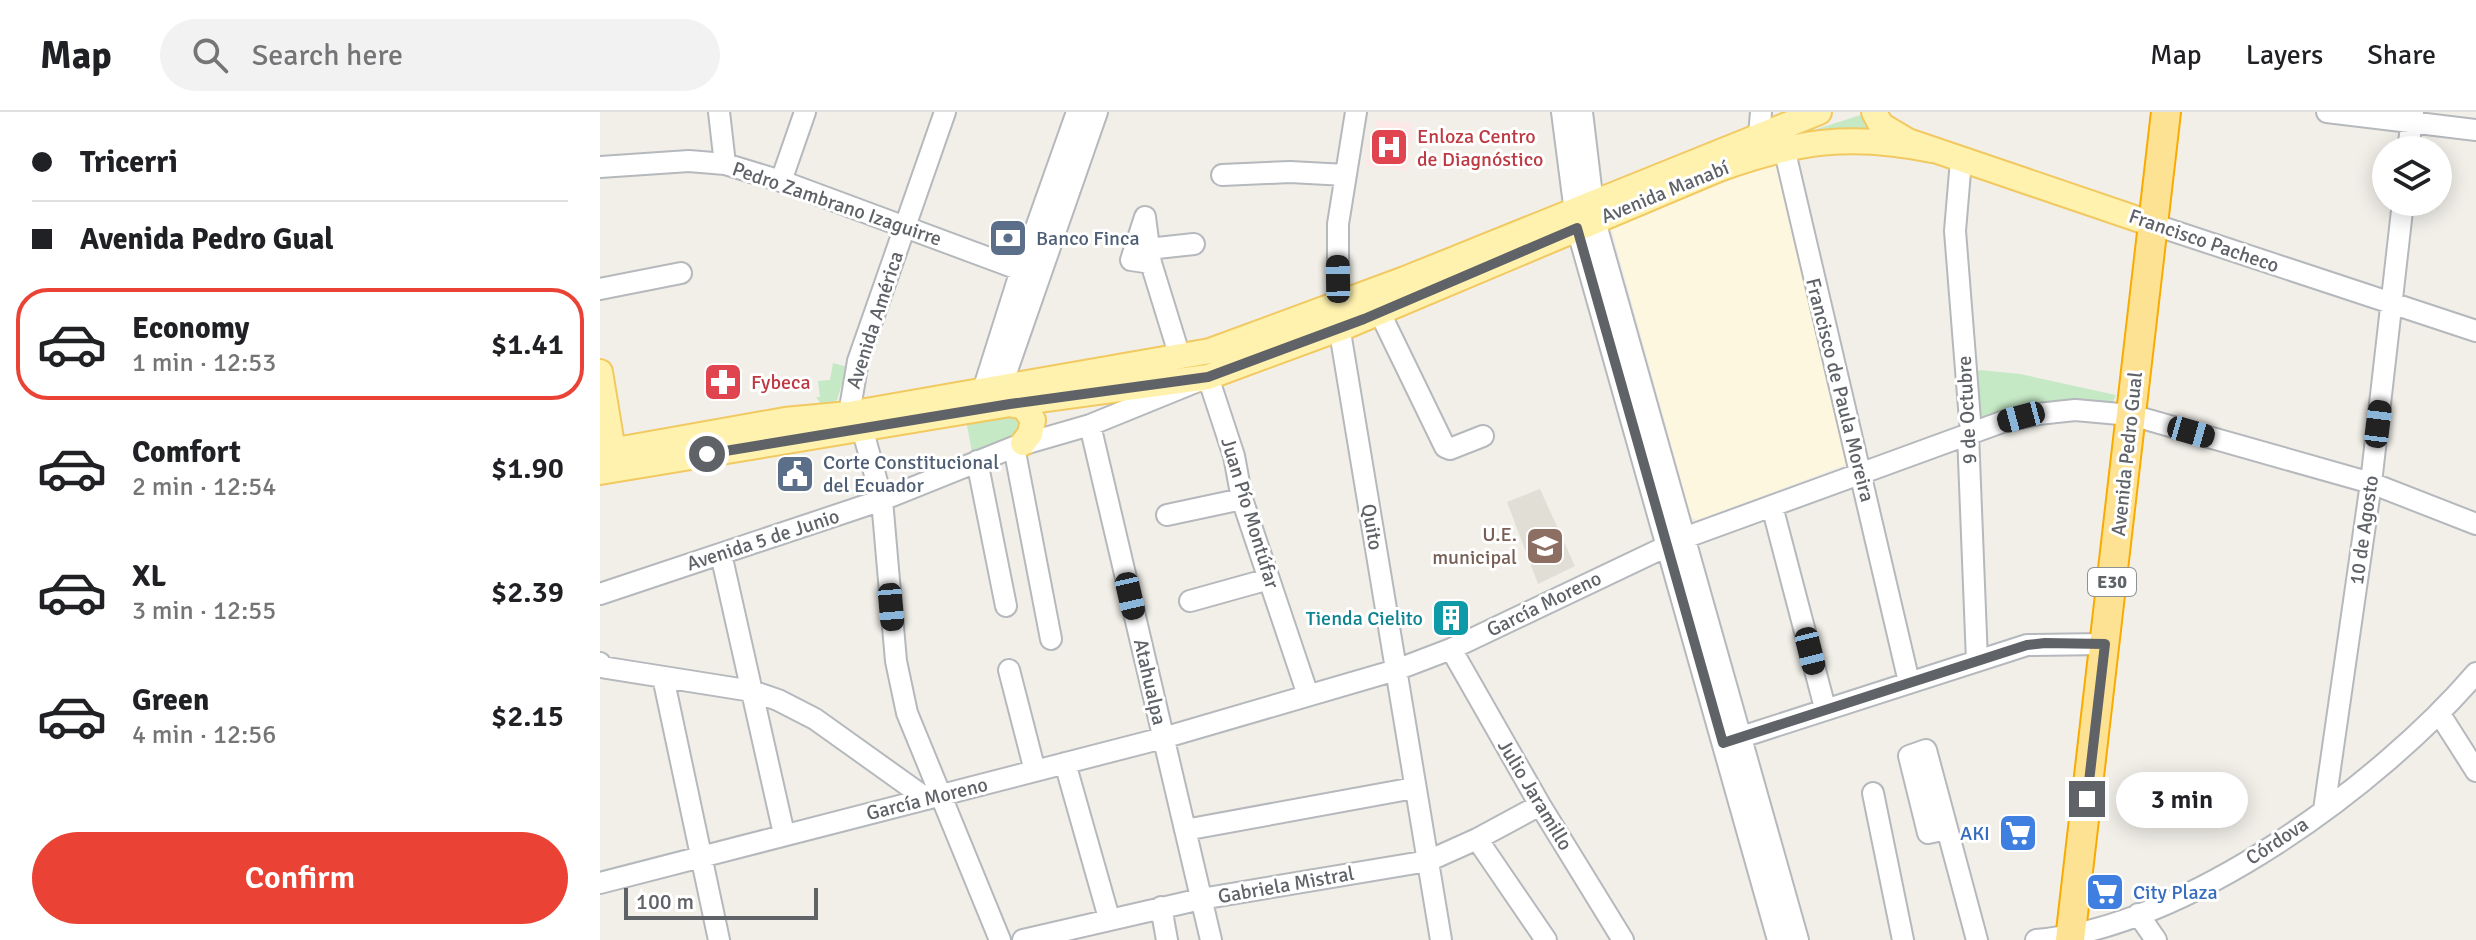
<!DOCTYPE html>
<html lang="en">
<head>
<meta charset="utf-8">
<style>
	:root { --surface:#fff; --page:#f2f2f2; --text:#202124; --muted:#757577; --line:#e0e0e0; --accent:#ea4335 }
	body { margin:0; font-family:Signika,sans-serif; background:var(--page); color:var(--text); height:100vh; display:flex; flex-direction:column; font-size:30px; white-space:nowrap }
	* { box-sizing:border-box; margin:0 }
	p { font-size:26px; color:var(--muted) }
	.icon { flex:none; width:44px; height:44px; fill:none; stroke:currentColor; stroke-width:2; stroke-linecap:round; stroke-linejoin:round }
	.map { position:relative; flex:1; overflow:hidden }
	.panel { display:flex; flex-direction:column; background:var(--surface); width:600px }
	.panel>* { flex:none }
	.top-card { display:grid; align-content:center; height:176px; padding:0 32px; background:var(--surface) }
	.tools { position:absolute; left:1772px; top:24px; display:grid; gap:16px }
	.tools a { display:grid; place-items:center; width:80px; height:80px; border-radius:50%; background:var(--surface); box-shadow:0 4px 20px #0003; font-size:40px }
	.scale { position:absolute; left:24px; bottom:20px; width:194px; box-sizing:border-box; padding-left:8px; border:4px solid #5f6368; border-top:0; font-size:22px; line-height:28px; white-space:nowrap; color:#5f6368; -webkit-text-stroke:6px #fff; paint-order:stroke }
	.end { position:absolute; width:36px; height:36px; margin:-18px; border:10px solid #5f6368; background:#fff; box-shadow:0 0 0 4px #fff }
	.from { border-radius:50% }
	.bubble { position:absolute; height:56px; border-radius:28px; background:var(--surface); box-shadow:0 4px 20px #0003; font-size:26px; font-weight:600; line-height:56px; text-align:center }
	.car { position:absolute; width:24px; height:48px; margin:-24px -12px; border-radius:10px; box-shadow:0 0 6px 2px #0007; background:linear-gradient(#222 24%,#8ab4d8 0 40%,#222 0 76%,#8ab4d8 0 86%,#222 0) }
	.top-card b { display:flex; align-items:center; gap:28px; height:76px; font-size:30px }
	.top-card b+b { border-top:2px solid var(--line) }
	.top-card i { width:20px; height:20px; background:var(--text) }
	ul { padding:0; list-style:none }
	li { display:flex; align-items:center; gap:24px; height:112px; margin:0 16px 12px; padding:0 16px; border:4px solid transparent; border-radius:32px }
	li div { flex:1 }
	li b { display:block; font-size:30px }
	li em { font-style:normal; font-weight:600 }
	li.active { border-color:var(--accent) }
	li>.icon { width:72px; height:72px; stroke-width:1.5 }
	.action { display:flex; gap:16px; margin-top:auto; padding:16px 32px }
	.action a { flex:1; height:92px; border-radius:48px; background:var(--accent); color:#fff; font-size:32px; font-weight:600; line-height:92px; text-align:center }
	header { display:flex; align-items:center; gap:48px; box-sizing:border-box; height:112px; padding:0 40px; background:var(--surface); border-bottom:2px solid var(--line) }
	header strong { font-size:38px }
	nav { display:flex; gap:44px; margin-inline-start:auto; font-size:28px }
	.search { width:560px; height:72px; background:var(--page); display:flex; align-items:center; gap:20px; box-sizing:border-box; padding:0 28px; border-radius:44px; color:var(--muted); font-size:30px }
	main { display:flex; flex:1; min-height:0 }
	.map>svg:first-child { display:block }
</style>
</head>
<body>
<header>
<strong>Map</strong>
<div class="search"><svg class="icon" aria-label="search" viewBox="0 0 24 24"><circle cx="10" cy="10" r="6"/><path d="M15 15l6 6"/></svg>Search here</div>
<nav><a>Map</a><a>Layers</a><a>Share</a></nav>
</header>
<main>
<section class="panel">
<div class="top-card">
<b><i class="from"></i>Tricerri</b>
<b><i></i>Avenida Pedro Gual</b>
</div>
<ul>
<li class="active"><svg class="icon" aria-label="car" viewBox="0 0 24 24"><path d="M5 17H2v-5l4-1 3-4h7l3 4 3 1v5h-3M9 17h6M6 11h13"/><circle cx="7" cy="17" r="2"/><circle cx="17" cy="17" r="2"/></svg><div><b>Economy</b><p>1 min · 12:53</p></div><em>$1.41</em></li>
<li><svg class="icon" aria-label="car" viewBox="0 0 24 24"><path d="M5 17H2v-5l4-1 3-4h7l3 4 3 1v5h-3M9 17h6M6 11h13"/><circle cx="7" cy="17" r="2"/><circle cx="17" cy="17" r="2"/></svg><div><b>Comfort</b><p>2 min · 12:54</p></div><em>$1.90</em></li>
<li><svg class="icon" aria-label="car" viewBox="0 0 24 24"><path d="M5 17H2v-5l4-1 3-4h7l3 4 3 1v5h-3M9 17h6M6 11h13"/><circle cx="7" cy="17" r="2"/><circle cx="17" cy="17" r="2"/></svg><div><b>XL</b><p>3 min · 12:55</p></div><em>$2.39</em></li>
<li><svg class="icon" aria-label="car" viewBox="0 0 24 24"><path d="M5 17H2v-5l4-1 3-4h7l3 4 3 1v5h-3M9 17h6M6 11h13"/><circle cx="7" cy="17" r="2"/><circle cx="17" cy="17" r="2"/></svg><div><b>Green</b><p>4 min · 12:56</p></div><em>$2.15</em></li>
</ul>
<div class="action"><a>Confirm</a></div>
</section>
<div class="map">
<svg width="1876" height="828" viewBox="0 0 1876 828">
	<rect width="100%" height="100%" fill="#f1efe8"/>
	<!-- commercial -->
	<path fill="#fef7e0" d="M1173,46L1181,54L1248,350L1245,353L1097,408L1091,404L1011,115Z"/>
	<!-- education -->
	<path fill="#e1ded6" d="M940,377L975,454L938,472L907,390Z"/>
	<!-- medical -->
	<path fill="#fce8e6" d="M776,8L813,11L808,58L766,54L769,21H775Z"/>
	<!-- green -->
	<path fill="#c5e8c5" d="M1264,2L1271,18L1198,23Z
		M233,251L247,255L237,288L224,296L216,285H220L218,269L230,268Z
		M1380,258L1420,262L1516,283L1513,290C1472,288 1424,291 1383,305L1379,302L1377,260Z
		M420,299L422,323L372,340L366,308Z"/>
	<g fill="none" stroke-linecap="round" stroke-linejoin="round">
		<defs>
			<path id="minor" d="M119,0L125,52
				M345,0L258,249L249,302L262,316L282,388L296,549L307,601L400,828
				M756,0L738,112V193L741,226L841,828
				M962,0L977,116L1178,828
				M982,0L995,109L1198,828
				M1161,0L1159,24L1184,36L1309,570
				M1727,0L1876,18
				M1808,38L1813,0
				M1361,48L1355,119L1371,321L1368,322L1377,549
				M0,55L89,49L125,52L181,69L421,158
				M622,63L690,60L746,63
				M181,69L205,0
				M1552,112L1876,219
				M548,137L594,132
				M551,151L531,148L545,105L551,151L580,245
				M0,177L81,161
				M780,201L845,335L850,337L883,324
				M397,287L497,0
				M379,291L421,158L477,0
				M490,313L611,828
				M414,335L451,527
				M377,349L406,494
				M1172,394L1225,596
				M567,403L642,387
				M121,442L184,722
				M0,482L282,388L414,335L490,313L608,265L634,344L642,387L708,583
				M590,489L669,467
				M851,537L940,693L1023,828
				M0,551L1,555L152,579L178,588L215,607L327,687
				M409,558L435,659
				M63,565L119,828
				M1839,601L1876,659
				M1129,629L1427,533L1505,532
				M465,651L509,806
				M1273,681L1303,828
				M1724,698L1771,371L1803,90
				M1347,717L1328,721L1309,644L1326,638L1377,828
				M585,718L814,676
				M877,727L946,828
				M0,771L563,626L796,558L851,537L1084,426L1402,310L1438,302L1475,298L1531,303L1771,371L1876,412
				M561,795L567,828
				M1538,802L1556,828
				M423,828L601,787L828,749L877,727L940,693
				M1436,828C1586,816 1781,672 1876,561"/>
			<path id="major" d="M1274,0L1281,13L1308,29L1552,112
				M0,260L15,351
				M410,292L424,295L433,308L430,322L423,331
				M0,341L185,308L249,302L610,239L805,167L1219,0
				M0,360L410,292L608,265L749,213L1119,57C1196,29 1251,21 1332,38"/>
			<path id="highway" d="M1470,828L1566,0"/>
		</defs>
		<!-- minor casing -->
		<use href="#minor" stroke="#b5b8bc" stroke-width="24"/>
		<!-- major casing -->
		<use href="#major" stroke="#f2c960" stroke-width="28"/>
		<!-- highway casing -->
		<use href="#highway" stroke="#f9ab00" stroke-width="32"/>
		<!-- minor -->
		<use href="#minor" stroke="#fff" stroke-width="20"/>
		<!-- major -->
		<use href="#major" stroke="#fff2af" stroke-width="24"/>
		<!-- highway -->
		<use href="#highway" stroke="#fde293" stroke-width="28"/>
	</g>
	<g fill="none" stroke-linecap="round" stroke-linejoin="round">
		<!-- route -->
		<path stroke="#5f6368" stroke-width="10" d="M107,342L410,292L608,265L764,207L977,116L1123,631L1427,533L1445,531L1505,532L1487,687"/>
	</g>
	<!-- icons -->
	<defs>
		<symbol id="hospital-square" viewBox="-11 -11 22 22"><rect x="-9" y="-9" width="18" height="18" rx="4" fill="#e0444e" stroke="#fff"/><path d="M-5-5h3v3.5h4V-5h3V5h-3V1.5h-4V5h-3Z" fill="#fff"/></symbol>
		<symbol id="bank-square" viewBox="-11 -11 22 22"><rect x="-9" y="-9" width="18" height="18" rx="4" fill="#5c6f8a" stroke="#fff"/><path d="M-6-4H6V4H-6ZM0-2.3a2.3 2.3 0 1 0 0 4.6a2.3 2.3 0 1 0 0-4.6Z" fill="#fff"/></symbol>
		<symbol id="pharmacy-square" viewBox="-11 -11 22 22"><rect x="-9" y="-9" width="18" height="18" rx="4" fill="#e0444e" stroke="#fff"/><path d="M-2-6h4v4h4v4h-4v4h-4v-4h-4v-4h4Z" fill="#fff"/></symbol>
		<symbol id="civic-square" viewBox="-11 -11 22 22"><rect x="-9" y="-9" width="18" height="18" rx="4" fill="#5c6f8a" stroke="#fff"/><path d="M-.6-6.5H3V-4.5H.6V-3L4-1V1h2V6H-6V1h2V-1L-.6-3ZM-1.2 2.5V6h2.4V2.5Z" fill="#fff"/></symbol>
		<symbol id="school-square" viewBox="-11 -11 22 22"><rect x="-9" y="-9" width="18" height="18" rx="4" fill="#8d6e63" stroke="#fff"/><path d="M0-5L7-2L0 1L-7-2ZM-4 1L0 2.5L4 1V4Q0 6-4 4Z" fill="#fff"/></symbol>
		<symbol id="building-square" viewBox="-11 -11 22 22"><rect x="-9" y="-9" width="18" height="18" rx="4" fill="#0f9aa8" stroke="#fff"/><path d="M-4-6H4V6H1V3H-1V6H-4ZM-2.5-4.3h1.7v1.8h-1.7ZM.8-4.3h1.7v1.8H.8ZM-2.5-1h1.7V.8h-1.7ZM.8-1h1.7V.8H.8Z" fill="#fff"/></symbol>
		<symbol id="supermarket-square" viewBox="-11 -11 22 22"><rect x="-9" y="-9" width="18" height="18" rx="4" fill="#3f7fe0" stroke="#fff"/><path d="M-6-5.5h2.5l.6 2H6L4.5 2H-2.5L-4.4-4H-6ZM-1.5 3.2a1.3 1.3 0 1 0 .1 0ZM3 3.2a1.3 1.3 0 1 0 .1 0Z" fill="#fff"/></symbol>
	</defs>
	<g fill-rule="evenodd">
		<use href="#hospital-square" x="767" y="13" width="44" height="44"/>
		<use href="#bank-square" x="386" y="104" width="44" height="44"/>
		<use href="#pharmacy-square" x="101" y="248" width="44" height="44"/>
		<use href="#civic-square" x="173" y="340" width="44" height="44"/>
		<use href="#school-square" x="923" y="412" width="44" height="44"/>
		<use href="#building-square" x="829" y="484" width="44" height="44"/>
		<use href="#supermarket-square" x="1396" y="699" width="44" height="44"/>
		<use href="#supermarket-square" x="1483" y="758" width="44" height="44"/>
	</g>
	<g text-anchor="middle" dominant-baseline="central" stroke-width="6" stroke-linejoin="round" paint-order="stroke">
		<!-- shield labels -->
		<rect fill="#fff" stroke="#8f9295" stroke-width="2" x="1488" y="456" width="48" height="28" rx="6"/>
		<g font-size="18" font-weight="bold" fill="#5f6368">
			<text x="1512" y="470">E30</text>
		</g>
		<!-- health labels -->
		<g font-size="20" fill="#be3a42" stroke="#fff" text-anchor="start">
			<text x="817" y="24">Enloza Centro<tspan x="817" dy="23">de Diagnóstico</tspan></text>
			<text x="151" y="270">Fybeca</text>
		</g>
		<!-- street labels -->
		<g font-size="20" fill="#5f6368" stroke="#fff">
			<text transform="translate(1065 80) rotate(-22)">Avenida Manabí</text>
			<text transform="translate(237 92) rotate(19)">Pedro Zambrano Izaguirre</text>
			<text transform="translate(1604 129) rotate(19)">Francisco Pacheco</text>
			<text transform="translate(275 208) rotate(-72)">Avenida América</text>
			<text transform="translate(1240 278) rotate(76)">Francisco de Paula Moreira</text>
			<text transform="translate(1367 298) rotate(-93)">9 de Octubre</text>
			<text transform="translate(1527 342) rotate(-84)">Avenida Pedro Gual</text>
			<text transform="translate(650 401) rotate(73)">Juan Pío Montúfar</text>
			<text transform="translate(772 415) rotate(80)">Quito</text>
			<text transform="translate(1764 418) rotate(-82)">10 de Agosto</text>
			<text transform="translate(163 428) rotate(-18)">Avenida 5 de Junio</text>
			<text transform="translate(944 492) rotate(-26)">García Moreno</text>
			<text transform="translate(550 570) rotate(77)">Atahualpa</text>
			<text transform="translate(935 683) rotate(59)">Julio Jaramillo</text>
			<text transform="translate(327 687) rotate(-14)">García Moreno</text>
			<text transform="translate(1677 729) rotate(-33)">Córdova</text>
			<text transform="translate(686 773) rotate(-10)">Gabriela Mistral</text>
		</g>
		<!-- service labels -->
		<g font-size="20" fill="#4e5e75" stroke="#fff" text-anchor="start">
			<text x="436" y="126">Banco Finca</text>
			<text x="223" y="350">Corte Constitucional<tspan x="223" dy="23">del Ecuador</tspan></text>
		</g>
		<!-- education labels -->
		<g font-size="20" fill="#785e54" stroke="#fff" text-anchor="end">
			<text x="917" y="422">U.E.<tspan x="917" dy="23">municipal</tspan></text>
		</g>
		<!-- culture labels -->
		<g font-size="20" fill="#0d838f" stroke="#fff" text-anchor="end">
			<text x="823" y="506">Tienda Cielito</text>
		</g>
		<!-- shop labels -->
		<g font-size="20" fill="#366cbe" stroke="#fff" text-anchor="end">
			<text x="1390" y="721">AKI</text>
			<text x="1533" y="780" text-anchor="start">City Plaza</text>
		</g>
	</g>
</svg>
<div class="tools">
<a><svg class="icon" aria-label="layers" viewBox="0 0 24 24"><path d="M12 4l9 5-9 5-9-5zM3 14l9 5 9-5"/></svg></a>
</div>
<div class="scale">100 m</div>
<i class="end from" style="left:107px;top:342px"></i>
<i class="end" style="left:1487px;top:687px"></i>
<div class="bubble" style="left:1516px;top:660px;width:132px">3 min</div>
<i class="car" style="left:738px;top:167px;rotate:359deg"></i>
<i class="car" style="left:1421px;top:305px;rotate:255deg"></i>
<i class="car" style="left:1778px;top:312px;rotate:7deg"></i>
<i class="car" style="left:1591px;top:320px;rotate:106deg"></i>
<i class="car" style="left:530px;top:484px;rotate:167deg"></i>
<i class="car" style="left:291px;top:495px;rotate:175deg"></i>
<i class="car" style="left:1210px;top:539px;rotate:166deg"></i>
</div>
</main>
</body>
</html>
